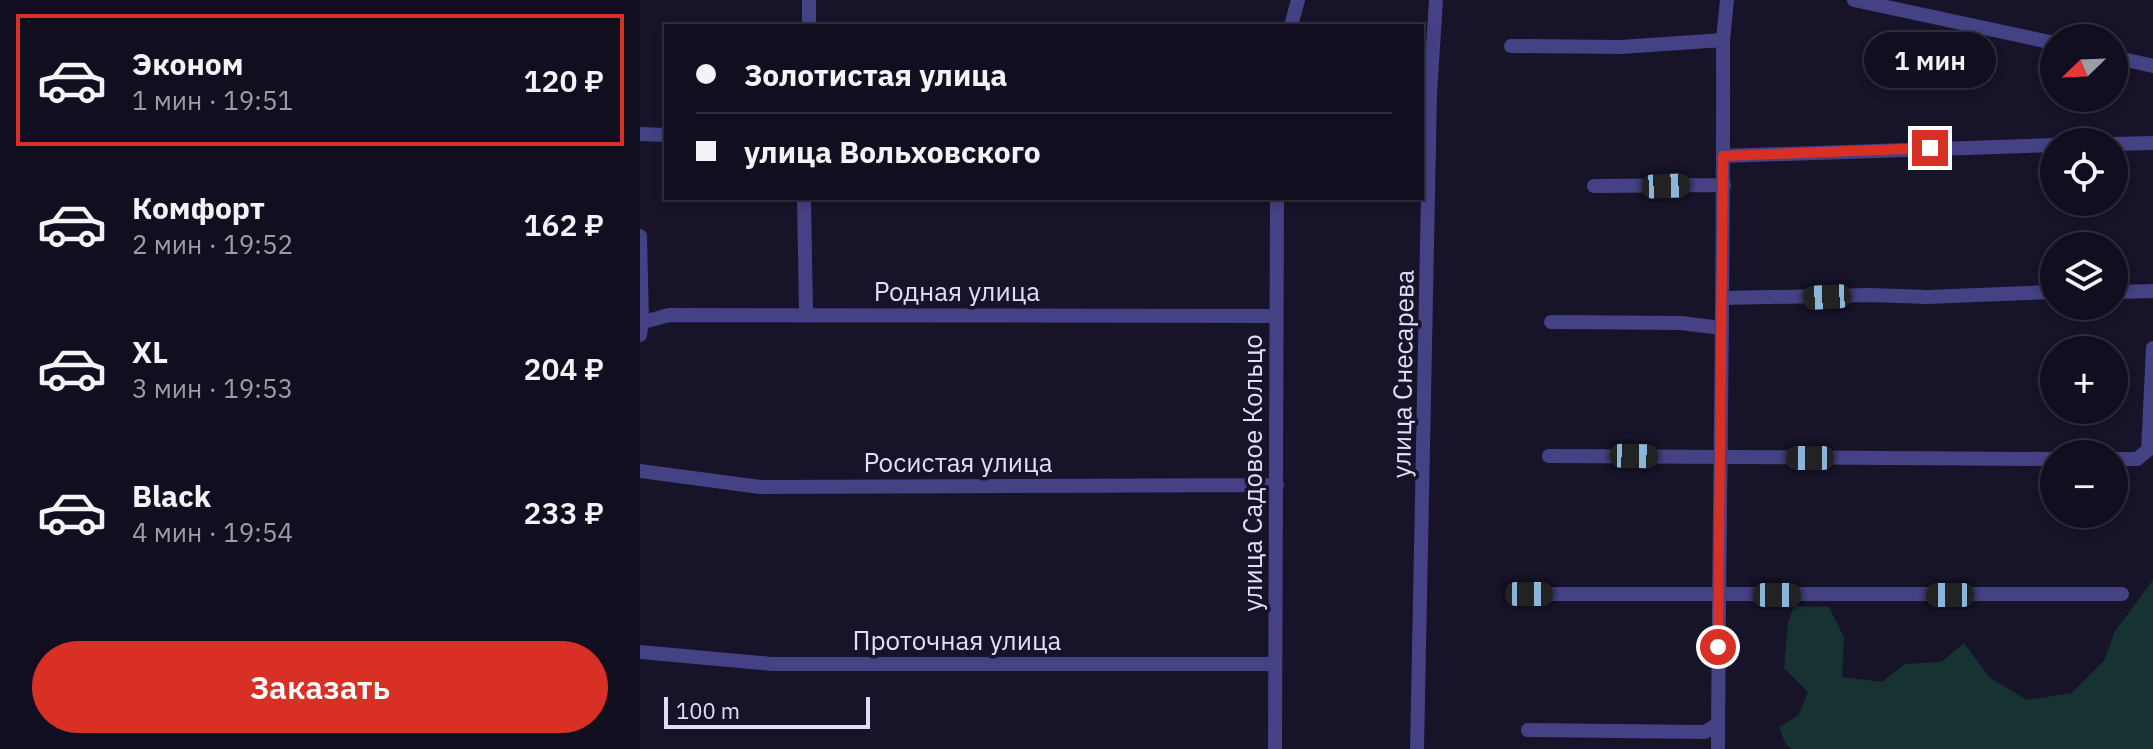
<!DOCTYPE html>
<html lang="ru">
<head>
<meta charset="utf-8">
<style>
	:root { --surface:#110e1f; --page:#1e1c2c; --text:#f1f3f6; --muted:#9c9ca4; --line:#302e3d; --accent:#d93025 }
	body { margin:0; font-family:"IBM Plex Sans",sans-serif; background:var(--page); color:var(--text); height:100vh; display:flex; flex-direction:column; font-size:30px; white-space:nowrap }
	* { box-sizing:border-box; margin:0 }
	p { font-size:26px; color:var(--muted) }
	.icon { flex:none; width:44px; height:44px; fill:none; stroke:currentColor; stroke-width:2; stroke-linecap:round; stroke-linejoin:round }
	.map { position:relative; flex:1; overflow:hidden }
	.drawer { display:flex; flex-direction:column; background:var(--surface); width:640px }
	.drawer>* { flex:none }
	.hud { position:absolute; left:24px; top:24px; width:760px; height:176px; border-radius:0px; box-shadow:0 4px 12px #0003,0 0 0 2px var(--line); display:grid; align-content:center; height:176px; padding:0 32px; background:var(--surface) }
	.needle { width:52px; rotate:247deg }
	.controls { position:absolute; left:1400px; top:24px; display:grid; gap:16px }
	.controls a { display:grid; place-items:center; width:88px; height:88px; border-radius:50%; background:var(--surface); box-shadow:0 4px 12px #0003,0 0 0 2px var(--line); font-size:40px }
	.scale { position:absolute; left:24px; bottom:20px; width:206px; box-sizing:border-box; padding-left:8px; border:4px solid #e1defc; border-top:0; font-size:22px; line-height:28px; white-space:nowrap; color:#e1defc; -webkit-text-stroke:6px #171329; paint-order:stroke }
	.end { position:absolute; width:36px; height:36px; margin:-18px; border:10px solid #d93025; background:#fff; box-shadow:0 0 0 4px #fff }
	.from { border-radius:50% }
	.bubble { position:absolute; height:56px; border-radius:28px; background:var(--surface); box-shadow:0 4px 12px #0003,0 0 0 2px var(--line); font-size:26px; font-weight:600; line-height:56px; text-align:center }
	.car { position:absolute; width:24px; height:48px; margin:-24px -12px; border-radius:10px; box-shadow:0 0 6px 2px #0007; background:linear-gradient(#222 24%,#8ab4d8 0 40%,#222 0 76%,#8ab4d8 0 86%,#222 0) }
	.hud b { display:flex; align-items:center; gap:28px; height:76px; font-size:30px }
	.hud b+b { border-top:2px solid var(--line) }
	.hud i { width:20px; height:20px; background:var(--text) }
	ul { padding:14px 0 0; list-style:none }
	li { display:flex; align-items:center; gap:24px; height:132px; margin:0 16px 12px; padding:0 16px; border:4px solid transparent; border-radius:0px }
	li div { flex:1 }
	li b { display:block; font-size:30px }
	li em { font-style:normal; font-weight:600 }
	li.selected { border-color:var(--accent) }
	li>.icon { width:72px; height:72px; stroke-width:1.5 }
	.button { display:flex; gap:16px; margin-top:auto; padding:16px 32px }
	.button a { flex:1; height:92px; border-radius:48px; background:var(--accent); color:#fff; font-size:32px; font-weight:600; line-height:92px; text-align:center }
	main { display:flex; flex:1; min-height:0 }
	.map>svg:first-child { display:block }
</style>
</head>
<body>
<main>
<section class="drawer">
<ul>
<li class="selected"><svg class="icon" aria-label="car" viewBox="0 0 24 24"><path d="M5 17H2v-5l4-1 3-4h7l3 4 3 1v5h-3M9 17h6M6 11h13"/><circle cx="7" cy="17" r="2"/><circle cx="17" cy="17" r="2"/></svg><div><b>Эконом</b><p>1 мин · 19:51</p></div><em>120 ₽</em></li>
<li><svg class="icon" aria-label="car" viewBox="0 0 24 24"><path d="M5 17H2v-5l4-1 3-4h7l3 4 3 1v5h-3M9 17h6M6 11h13"/><circle cx="7" cy="17" r="2"/><circle cx="17" cy="17" r="2"/></svg><div><b>Комфорт</b><p>2 мин · 19:52</p></div><em>162 ₽</em></li>
<li><svg class="icon" aria-label="car" viewBox="0 0 24 24"><path d="M5 17H2v-5l4-1 3-4h7l3 4 3 1v5h-3M9 17h6M6 11h13"/><circle cx="7" cy="17" r="2"/><circle cx="17" cy="17" r="2"/></svg><div><b>XL</b><p>3 мин · 19:53</p></div><em>204 ₽</em></li>
<li><svg class="icon" aria-label="car" viewBox="0 0 24 24"><path d="M5 17H2v-5l4-1 3-4h7l3 4 3 1v5h-3M9 17h6M6 11h13"/><circle cx="7" cy="17" r="2"/><circle cx="17" cy="17" r="2"/></svg><div><b>Black</b><p>4 мин · 19:54</p></div><em>233 ₽</em></li>
</ul>
<div class="button"><a>Заказать</a></div>
</section>
<div class="map">
<svg width="1513" height="749" viewBox="0 0 1513 749">
	<rect width="100%" height="100%" fill="#171329"/>
	<!-- green -->
	<path fill="#163332" d="M1513,580V749H1152L1146,745L1139,727L1159,715L1168,692L1144,668L1148,623L1154,606L1189,607L1204,637L1202,677L1242,682L1265,664L1301,662L1324,643L1350,678L1387,700L1432,693L1464,661L1475,631Z"/>
	<g fill="none" stroke-linecap="round" stroke-linejoin="round">
		<!-- street -->
		<path stroke="#444284" stroke-width="14" d="M169,0V26
			M1214,0L1414,43
			M651,26L658,0
			M871,46L981,47L1083,40
			M1474,57L1513,66
			M0,134L26,135
			M1474,144L1513,143
			M1083,156L1414,145
			M954,186L1084,185
			M164,198L166,314
			M0,236L2,321L0,335
			M1474,292L1513,291
			M1083,298L1230,295L1287,297L1414,292
			M911,322L1041,323L1081,328
			M0,323L29,315L636,316
			M909,456L1414,459
			M1474,459H1497L1508,450L1513,348
			M0,471L120,487L637,485
			M889,594H1482
			M0,652L132,664H635
			M888,730L1065,732L1078,724
			M635,749L637,198
			M777,749L790,94L796,0
			M1078,749C1079,512 1084,276 1083,40L1087,0"/>
	</g>
	<g fill="none" stroke-linecap="round" stroke-linejoin="round">
		<!-- route -->
		<path stroke="#d93025" stroke-width="10" d="M1078,647L1083,156L1290,148"/>
	</g>
	<g text-anchor="middle" dominant-baseline="central" stroke-width="7" stroke-linejoin="round" paint-order="stroke">
		<!-- street labels -->
		<g font-size="26" fill="#e1defc" stroke="#171329">
			<text x="317" y="291">Родная улица</text>
			<text transform="translate(762 374) rotate(-89)">улица Снесарева</text>
			<text x="318" y="462">Росистая улица</text>
			<text transform="translate(612 473) rotate(-90)">улица Садовое Кольцо</text>
			<text x="317" y="640">Проточная улица</text>
		</g>
	</g>
</svg>
<div class="controls">
<a><svg class="needle" viewBox="-14 -14 28 28"><path d="M0-13l5 13h-10z" fill="#e53935"/><path d="M0 13l5-13h-10z" fill="#9c9ca4"/></svg></a>
<a><svg class="icon" aria-label="locate" viewBox="0 0 24 24"><circle cx="12" cy="12" r="6"/><path d="M12 2v4M12 18v4M2 12h4M18 12h4"/></svg></a>
<a><svg class="icon" aria-label="layers" viewBox="0 0 24 24"><path d="M12 4l9 5-9 5-9-5zM3 14l9 5 9-5"/></svg></a>
<a>+</a>
<a>−</a>
</div>
<div class="scale">100 m</div>
<i class="end from" style="left:1078px;top:647px"></i>
<i class="end" style="left:1290px;top:148px"></i>
<div class="bubble" style="left:1224px;top:32px;width:132px">1 мин</div>
<i class="car" style="left:1026px;top:186px;rotate:88deg"></i>
<i class="car" style="left:1187px;top:297px;rotate:267deg"></i>
<i class="car" style="left:994px;top:456px;rotate:91deg"></i>
<i class="car" style="left:1170px;top:458px;rotate:270deg"></i>
<i class="car" style="left:889px;top:594px;rotate:90deg"></i>
<i class="car" style="left:1137px;top:595px;rotate:90deg"></i>
<i class="car" style="left:1310px;top:595px;rotate:270deg"></i>
<div class="hud">
<b><i class="from"></i>Золотистая улица</b>
<b><i></i>улица Вольховского</b>
</div>
</div>
</main>
</body>
</html>
